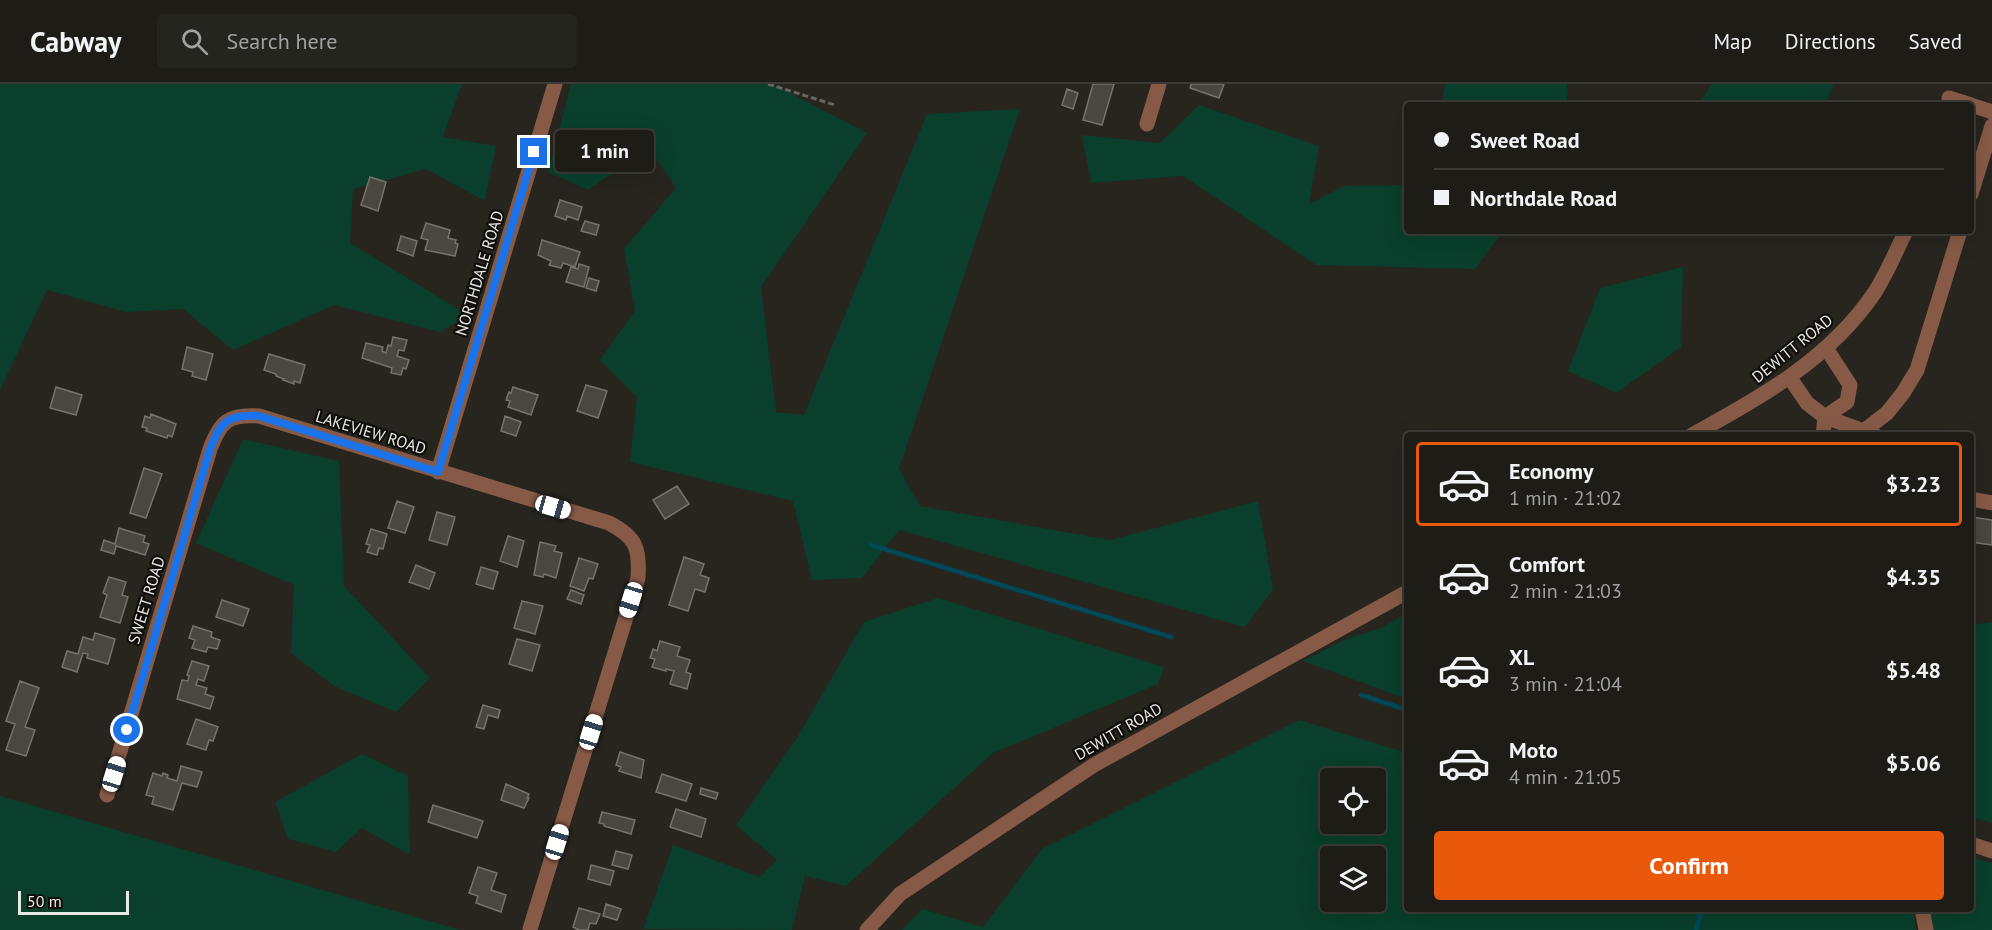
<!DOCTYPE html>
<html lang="en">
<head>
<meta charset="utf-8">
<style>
	:root { --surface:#1d1c16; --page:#25251f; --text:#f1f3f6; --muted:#a0a1a1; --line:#3b3a35; --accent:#ea580c }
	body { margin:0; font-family:"PT Sans",sans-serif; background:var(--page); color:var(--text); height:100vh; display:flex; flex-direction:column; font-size:22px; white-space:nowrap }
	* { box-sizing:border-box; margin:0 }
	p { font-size:20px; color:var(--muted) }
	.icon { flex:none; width:33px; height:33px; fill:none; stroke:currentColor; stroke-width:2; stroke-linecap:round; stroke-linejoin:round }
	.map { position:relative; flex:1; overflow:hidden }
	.details { position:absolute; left:1404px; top:348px; width:570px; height:480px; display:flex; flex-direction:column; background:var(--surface); border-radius:6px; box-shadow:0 6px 24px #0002,0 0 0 2px var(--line) }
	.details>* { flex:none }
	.top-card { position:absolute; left:1404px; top:18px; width:570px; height:132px; border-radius:6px; box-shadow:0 6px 24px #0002,0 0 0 2px var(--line); display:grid; align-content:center; height:132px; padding:0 30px; background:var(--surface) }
	.fabs { position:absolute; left:1320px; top:684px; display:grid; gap:12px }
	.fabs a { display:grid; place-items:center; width:66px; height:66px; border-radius:6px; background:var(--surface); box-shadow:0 6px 24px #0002,0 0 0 2px var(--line); font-size:30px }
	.scale { position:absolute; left:18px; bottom:15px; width:111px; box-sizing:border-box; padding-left:6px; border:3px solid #eae8e4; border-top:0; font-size:16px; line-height:21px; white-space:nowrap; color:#eae8e4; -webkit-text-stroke:4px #0f0e0b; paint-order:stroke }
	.end { position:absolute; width:27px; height:27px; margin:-14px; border:8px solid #1a73e8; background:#fff; box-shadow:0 0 0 3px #fff }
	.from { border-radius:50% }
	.bubble { position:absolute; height:42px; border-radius:6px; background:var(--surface); box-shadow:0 6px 24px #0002,0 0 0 2px var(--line); font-size:20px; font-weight:800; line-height:42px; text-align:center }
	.car { position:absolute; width:18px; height:36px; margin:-18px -9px; border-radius:8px; box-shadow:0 0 4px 2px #0007; background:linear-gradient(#fff 24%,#345 0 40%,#fff 0 76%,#345 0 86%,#fff 0) }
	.top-card b { display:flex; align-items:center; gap:21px; height:57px; font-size:22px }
	.top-card b+b { border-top:2px solid var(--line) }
	.top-card i { width:15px; height:15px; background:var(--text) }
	ul { padding:10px 0 0; list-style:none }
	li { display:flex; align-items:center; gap:18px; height:84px; margin:0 12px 9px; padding:0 18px; border:3px solid transparent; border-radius:6px }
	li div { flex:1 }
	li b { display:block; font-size:22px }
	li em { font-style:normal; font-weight:800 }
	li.active { border-color:var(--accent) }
	li>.icon { width:54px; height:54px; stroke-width:1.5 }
	.cta { display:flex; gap:12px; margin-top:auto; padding:12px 30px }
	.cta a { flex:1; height:69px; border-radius:6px; background:var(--accent); color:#fff; font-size:24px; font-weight:800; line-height:69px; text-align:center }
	header { display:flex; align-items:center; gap:36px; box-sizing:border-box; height:84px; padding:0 30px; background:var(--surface); border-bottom:2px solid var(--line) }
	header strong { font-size:28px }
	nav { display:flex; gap:33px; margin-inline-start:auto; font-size:21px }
	.search { width:420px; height:54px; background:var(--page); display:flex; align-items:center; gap:15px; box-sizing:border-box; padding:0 21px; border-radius:6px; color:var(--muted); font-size:22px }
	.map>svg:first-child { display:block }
</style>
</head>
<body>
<header>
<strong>Cabway</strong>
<div class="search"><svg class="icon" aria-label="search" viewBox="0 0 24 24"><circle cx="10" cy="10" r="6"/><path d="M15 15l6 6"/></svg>Search here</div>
<nav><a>Map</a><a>Directions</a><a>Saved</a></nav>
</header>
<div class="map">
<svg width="1992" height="846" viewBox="0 0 1992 846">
	<rect width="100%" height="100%" fill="#27251e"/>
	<!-- green -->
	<path fill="#093f2c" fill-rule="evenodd" d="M0,0H462L443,53L496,62L485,117L426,85L353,105L350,159L468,231L440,248L334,221L233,266L183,225L126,228L47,206L0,306Z
		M571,0H773L867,49L761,203L776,328L804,331L927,30L1020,25L899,385L920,422L1110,456L1258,417L1273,505L1245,543L899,446L862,494L812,496L793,417L630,378L637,313L600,276L635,227L624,165L676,104L649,64L588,106L548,88Z
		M1445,0H1567V21H1444L1443,10Z
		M1712,0H1834L1825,21H1698Z
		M1199,21L1319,62L1309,120L1344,102L1407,101V147H1503L1475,185L1316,181L1183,92L1091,99L1082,51L1160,59Z
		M1683,183L1681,263L1616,309L1568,287L1600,204Z
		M243,355L339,377L344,502L430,594L396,628L334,602L291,569L294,501L196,459Z
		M938,514L1164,583L1158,600L993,669L846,802L805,792L792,846L643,845L673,761L760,793L777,776L736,741L797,654L864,538Z
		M1407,529V615L1303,577L1346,555L1381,544Z
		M1992,538V739L1971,733V541Z
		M1299,636L1407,669V825H1913L1916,846H902L922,825L983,843L1042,765ZM1330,694H1376V740H1330ZM1330,772H1376V818H1330Z
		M362,670L408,692L410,771L362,744L336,768L288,755L275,718Z
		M0,712L460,846H0Z
		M1971,773L1992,779V846H1930L1926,825H1971Z"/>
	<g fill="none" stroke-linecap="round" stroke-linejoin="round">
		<!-- stream -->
		<path stroke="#004959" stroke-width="4.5" d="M871,461L1171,553
			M1361,611L1407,626
			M1696,846L1702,825"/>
	</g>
	<!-- building -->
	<path fill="#494740" stroke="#75736b" stroke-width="1.5" d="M1093,0H1114L1102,41L1083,36Z
		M1191,0H1224L1219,14L1190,4Z
		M1067,5L1078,9L1073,25L1062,21Z
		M370,93L386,98L378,127L361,121Z
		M560,116L582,123L578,136L567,132L566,136L555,132Z
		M585,137L599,141L596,151L581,147Z
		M426,139L450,146L448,154L456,156L455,159L458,160L455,172L425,166L428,156L421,154Z
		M401,152L417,157L413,172L397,166Z
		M542,156L580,168L575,183L563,179L561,184L549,181L551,177L538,171Z
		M579,180L589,183L584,203L566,198L571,183L578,185Z
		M589,194L599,197L596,207L586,204Z
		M393,253L407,256L404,267L399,266L397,272L409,276L406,285L403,284L401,291L391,289L392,284L362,274L366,259L383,263L382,267L386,269L388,261L391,262Z
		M187,263L213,270L206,296L192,292L193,288L182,285Z
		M269,270L305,281L300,299L294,297V300L283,296L284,295L276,292V290L264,286Z
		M586,301L607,307L598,334L577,327Z
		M56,303L82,311L76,331L50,324Z
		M513,303L538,311L531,331L508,323L510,317L506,316L509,308L511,309Z
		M151,330L176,340L172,353L168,351L167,354L146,347L147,344L142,343L145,332L150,334Z
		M505,332L521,338L516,352L501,347Z
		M144,384L162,390L146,434L130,429Z
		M677,402L689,420L665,435L653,416Z
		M397,417L414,423L405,449L388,444Z
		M437,428L455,433L447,461L429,456Z
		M1971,433L1992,436V461L1971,458Z
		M119,444L145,452L143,458L149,460L145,471L116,462L114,470L101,466L104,456L115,460Z
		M371,445L387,450L383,465L379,464L377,471L367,468L370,461L366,460Z
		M508,452L524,457L517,483L500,477Z
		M540,458L556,462L554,467L562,469L556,494L544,490L543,493L534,491Z
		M684,473L704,480L700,491L709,494L705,508L695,505L688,527L669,521Z
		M579,474L598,480L593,495L589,494L584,507L570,502Z
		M416,481L435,489L429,505L409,498Z
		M481,483L498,488L493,505L476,500Z
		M109,493L126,498L122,511L128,513L120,539L100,533L107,511L103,509Z
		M571,506L584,511L581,520L567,515Z
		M222,516L249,525L243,542L216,533Z
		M522,517L543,522L535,550L514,544Z
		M193,542L212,548L211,553L220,556L217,565L208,563L206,568L192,564L195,556L189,554Z
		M95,549L115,555L108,580L87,574L88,570L83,569L77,588L62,583L67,567L78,570L83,553L93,556Z
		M517,555L540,561L532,587L509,580Z
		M660,557L680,563L677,572L690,576L686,588L691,590L687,605L670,600L674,587L666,585V587L652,583L655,575L650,574L653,565L657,567Z
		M192,577L209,582L204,597L198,595L196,601L207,604L205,610L214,613L210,625L177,615L182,596L188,597L189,592L187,591Z
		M20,597L39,604L25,643L35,646L26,672L6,666L15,640L6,637Z
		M483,621L500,626L498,634L488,631L484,645L476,643Z
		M196,635L218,643L213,657L209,656L206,666L187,660Z
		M620,668L644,676L641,694L619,687L621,683L616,681Z
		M181,682L202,688L197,703L182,699L173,726L152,720L154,713L146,711L153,689L162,692L163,689L168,691L167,694L177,697Z
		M662,690L692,700L686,717L656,708Z
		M506,700L529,710L527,714H529L524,724L501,716Z
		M701,704L718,709L716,715L700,710Z
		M433,721L483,737L477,754L428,738Z
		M676,725L706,735L701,753L670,743Z
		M602,728L635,736L631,750L604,742V740L599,739Z
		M616,767L632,771L628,785L612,781Z
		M591,781L614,787L610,801L588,795Z
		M478,783L497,789L491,806L506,811L501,828L476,819L478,812L469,809Z
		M606,820L621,825L617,836L603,832Z
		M579,824L600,830L596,840L590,839L588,846H579L573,843Z"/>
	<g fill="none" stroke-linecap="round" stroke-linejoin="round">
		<!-- path -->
		<path stroke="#67655f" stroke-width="3" stroke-dasharray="6 3" stroke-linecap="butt" d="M768,0L835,21"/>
		<!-- minor -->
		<path stroke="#865a47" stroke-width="15" d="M1949,14L1971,21
			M1971,21L1992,28
			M1147,40L1159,0
			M1971,110L1992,42
			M1790,294L1807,319L1825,333L1847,318L1850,301L1826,264
			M1865,346L1887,329L1903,309L1917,286L1960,147
			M1692,351C1760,314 1830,275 1875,208C1887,189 1896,167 1906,147
			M1823,351L1825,333L1875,351
			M438,388L555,0
			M1971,415L1992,419
			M107,711L210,365C221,337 228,330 259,332L609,439C636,453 640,464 638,494L530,845
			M1971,760L1992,767
			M1922,825L1926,846
			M867,846L900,810L1094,681L1407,508"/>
	</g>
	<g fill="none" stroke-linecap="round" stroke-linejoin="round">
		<!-- route -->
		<path stroke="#1a73e8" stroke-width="8" d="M127,646L210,365C221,337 228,330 259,332L438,388L534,68"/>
	</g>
	<g text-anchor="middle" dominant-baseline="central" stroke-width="4.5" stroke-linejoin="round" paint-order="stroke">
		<!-- street labels -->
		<g font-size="16" fill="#eae8e4" stroke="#0f0e0b">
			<text transform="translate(479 189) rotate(-73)">NORTHDALE ROAD</text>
			<text transform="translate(1792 264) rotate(-39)">DEWITT ROAD</text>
			<text transform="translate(371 348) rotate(17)">LAKEVIEW ROAD</text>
			<text transform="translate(146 516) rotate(-73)">SWEET ROAD</text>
			<text transform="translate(1118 647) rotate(-30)">DEWITT ROAD</text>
		</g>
	</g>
</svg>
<div class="fabs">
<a><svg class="icon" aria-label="locate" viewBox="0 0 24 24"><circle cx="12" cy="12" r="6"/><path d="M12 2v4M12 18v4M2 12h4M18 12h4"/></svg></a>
<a><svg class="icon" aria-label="layers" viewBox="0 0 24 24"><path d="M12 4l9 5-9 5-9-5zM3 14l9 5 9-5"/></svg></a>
</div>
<div class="scale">50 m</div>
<i class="end from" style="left:127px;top:646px"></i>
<i class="end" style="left:534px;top:68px"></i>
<div class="bubble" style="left:555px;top:46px;width:99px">1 min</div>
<i class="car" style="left:553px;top:423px;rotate:106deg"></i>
<i class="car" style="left:631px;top:516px;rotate:197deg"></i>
<i class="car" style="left:591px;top:648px;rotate:17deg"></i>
<i class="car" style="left:114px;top:690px;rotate:17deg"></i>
<i class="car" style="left:557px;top:758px;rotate:17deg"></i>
<div class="top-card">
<b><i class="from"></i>Sweet Road</b>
<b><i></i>Northdale Road</b>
</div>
<section class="details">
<ul>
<li class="active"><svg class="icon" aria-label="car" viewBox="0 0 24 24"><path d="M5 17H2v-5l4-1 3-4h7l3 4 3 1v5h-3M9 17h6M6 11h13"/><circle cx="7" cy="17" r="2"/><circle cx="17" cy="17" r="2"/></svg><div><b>Economy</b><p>1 min · 21:02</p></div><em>$3.23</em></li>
<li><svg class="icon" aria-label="car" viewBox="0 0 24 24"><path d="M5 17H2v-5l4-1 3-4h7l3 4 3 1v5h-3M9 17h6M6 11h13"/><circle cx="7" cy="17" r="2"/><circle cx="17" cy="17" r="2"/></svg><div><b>Comfort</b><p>2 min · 21:03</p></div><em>$4.35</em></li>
<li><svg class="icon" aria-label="car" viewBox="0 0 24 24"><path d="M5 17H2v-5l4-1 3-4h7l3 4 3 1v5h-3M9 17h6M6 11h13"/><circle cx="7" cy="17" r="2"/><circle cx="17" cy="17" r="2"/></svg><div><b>XL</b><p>3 min · 21:04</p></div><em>$5.48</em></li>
<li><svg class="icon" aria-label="car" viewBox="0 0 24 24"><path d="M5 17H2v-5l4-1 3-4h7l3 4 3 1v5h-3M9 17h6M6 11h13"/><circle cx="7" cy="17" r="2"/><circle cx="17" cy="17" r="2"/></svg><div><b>Moto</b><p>4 min · 21:05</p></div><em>$5.06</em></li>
</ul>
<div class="cta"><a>Confirm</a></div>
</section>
</div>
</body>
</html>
